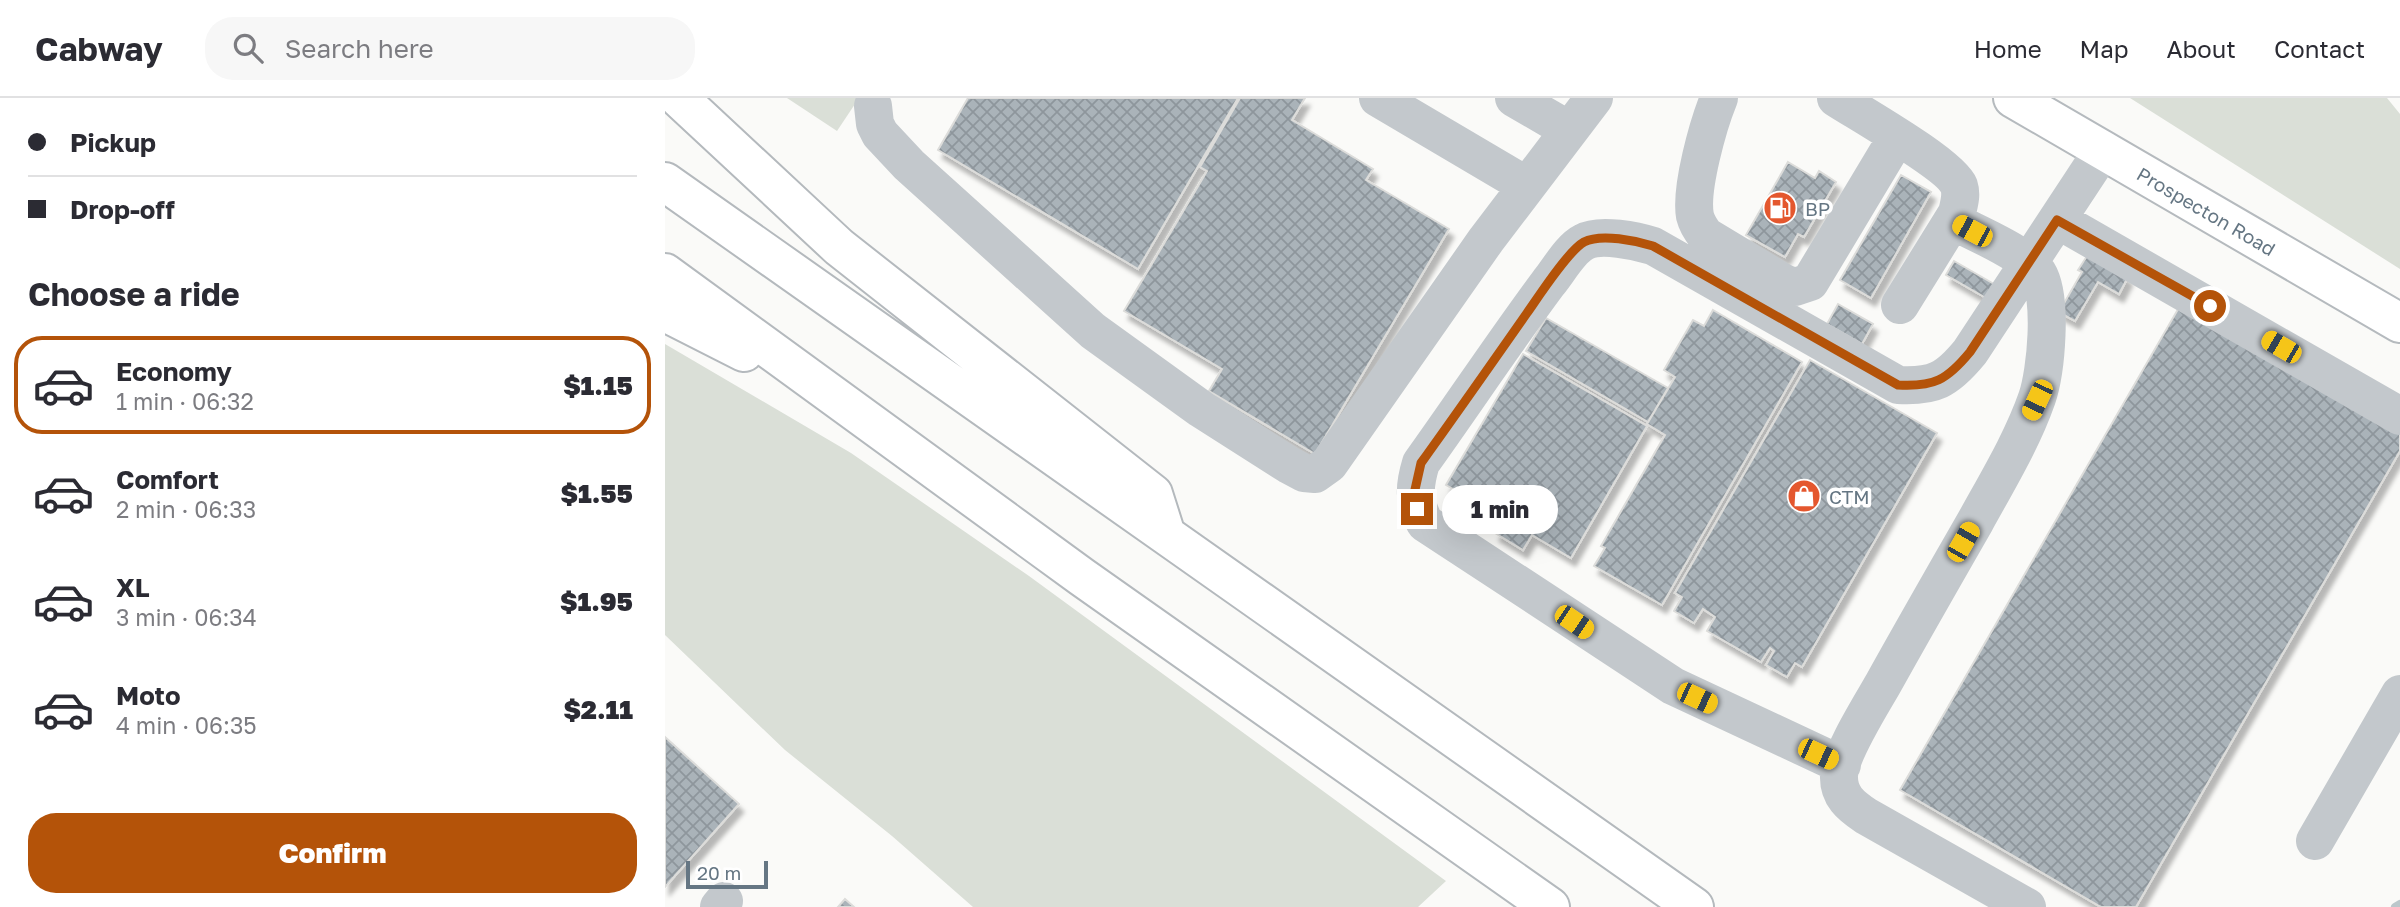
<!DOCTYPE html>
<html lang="en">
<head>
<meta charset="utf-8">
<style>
	:root { --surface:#fff; --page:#f7f7f7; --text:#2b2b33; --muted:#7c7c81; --line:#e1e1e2; --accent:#b45309 }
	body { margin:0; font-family:"Golos Text",sans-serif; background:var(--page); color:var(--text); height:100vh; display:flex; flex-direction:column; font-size:26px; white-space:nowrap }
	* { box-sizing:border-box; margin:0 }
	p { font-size:23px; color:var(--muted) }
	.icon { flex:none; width:38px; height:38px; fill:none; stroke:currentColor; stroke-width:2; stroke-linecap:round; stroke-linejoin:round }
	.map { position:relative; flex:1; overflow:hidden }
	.drawer { display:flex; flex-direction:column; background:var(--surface); width:665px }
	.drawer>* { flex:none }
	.top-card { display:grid; align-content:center; height:154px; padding:0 28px; background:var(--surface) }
	.scale { position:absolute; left:21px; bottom:18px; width:82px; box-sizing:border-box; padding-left:7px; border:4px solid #657683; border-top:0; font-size:19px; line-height:24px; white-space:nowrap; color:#657683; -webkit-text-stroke:5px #fff; paint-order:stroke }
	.end { position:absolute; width:32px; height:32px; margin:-16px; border:9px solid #b45309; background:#fff; box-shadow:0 0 0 4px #fff }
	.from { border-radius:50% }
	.bubble { position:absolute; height:49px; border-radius:24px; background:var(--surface); box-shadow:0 7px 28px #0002; font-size:23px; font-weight:800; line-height:49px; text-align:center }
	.car { position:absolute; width:21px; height:42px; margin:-21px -10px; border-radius:9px; box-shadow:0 0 5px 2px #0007; background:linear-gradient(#f5c518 24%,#345 0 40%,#f5c518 0 76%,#345 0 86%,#f5c518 0) }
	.top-card b { display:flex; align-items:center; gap:24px; height:66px; font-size:26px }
	.top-card b+b { border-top:2px solid var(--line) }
	.top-card i { width:18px; height:18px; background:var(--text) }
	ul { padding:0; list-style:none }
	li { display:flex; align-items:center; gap:21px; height:98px; margin:0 14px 10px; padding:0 14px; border:4px solid transparent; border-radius:28px }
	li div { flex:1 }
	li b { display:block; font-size:26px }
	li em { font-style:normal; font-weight:800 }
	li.selected { border-color:var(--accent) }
	li>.icon { width:63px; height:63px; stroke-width:1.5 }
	h2 { padding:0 28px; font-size:32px; line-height:84px }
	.primary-button { display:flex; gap:14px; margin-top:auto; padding:14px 28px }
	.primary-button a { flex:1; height:80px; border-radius:28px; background:var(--accent); color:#fff; font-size:28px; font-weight:800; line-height:80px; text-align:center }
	header { display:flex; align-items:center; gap:42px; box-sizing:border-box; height:98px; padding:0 35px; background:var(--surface); border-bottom:2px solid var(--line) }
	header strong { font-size:33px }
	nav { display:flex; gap:38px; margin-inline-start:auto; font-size:24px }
	.search { width:490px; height:63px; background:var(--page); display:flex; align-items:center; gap:18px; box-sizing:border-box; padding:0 24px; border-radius:28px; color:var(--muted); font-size:26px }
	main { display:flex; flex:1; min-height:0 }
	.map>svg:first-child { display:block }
</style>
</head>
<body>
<header>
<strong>Cabway</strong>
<div class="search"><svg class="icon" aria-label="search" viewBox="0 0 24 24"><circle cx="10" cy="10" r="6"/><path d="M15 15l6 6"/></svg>Search here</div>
<nav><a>Home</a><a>Map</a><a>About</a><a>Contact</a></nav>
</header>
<main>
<section class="drawer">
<div class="top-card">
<b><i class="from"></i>Pickup</b>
<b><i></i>Drop-off</b>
</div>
<h2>Choose a ride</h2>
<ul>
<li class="selected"><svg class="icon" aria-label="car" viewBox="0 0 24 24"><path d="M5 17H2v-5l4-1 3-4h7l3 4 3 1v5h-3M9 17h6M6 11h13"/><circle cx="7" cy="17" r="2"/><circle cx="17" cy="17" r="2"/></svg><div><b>Economy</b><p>1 min · 06:32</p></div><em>$1.15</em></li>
<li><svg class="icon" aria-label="car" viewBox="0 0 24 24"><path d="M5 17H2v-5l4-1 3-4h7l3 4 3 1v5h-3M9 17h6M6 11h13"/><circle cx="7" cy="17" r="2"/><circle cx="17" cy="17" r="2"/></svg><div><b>Comfort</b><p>2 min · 06:33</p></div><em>$1.55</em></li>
<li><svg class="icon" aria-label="car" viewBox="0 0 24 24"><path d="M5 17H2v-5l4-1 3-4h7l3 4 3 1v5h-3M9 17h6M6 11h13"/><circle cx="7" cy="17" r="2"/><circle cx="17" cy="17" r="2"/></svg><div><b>XL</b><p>3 min · 06:34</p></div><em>$1.95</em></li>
<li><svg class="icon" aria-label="car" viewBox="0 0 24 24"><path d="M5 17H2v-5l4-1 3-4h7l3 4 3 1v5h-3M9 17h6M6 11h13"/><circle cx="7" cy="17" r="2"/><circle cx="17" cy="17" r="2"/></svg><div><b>Moto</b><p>4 min · 06:35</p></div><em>$2.11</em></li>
</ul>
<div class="primary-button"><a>Confirm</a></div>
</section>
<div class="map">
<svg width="1735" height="809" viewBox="0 0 1735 809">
	<defs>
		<pattern id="building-cross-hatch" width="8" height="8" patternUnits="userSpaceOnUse" patternTransform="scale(1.75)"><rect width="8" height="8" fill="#aab3b9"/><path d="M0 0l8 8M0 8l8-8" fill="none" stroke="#8e969c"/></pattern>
		<filter id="shadow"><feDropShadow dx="4.5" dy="8" stdDeviation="2" flood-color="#0004"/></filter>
	</defs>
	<rect width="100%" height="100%" fill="#fafaf8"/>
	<!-- green -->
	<path fill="#dadfd7" d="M122,0H194L172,33Z
		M1465,0H1722L1735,16V171Z
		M0,246L186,355L364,478L781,783L753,809H308L227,738L120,652L0,537Z"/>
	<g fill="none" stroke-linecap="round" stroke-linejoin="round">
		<!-- stream -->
		<path stroke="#bbc7cb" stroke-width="8" d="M1730,809L1735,806"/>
	</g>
	<!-- building -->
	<path fill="url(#building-cross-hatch)" stroke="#dcdcda" stroke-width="2" filter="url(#shadow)" d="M303,0H573L473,171L273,52Z
		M575,0H640L627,22L708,71L701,82L784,131L650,356L544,293L557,271L459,213L542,73L535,69Z
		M1123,64L1150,80L1154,73L1171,84L1139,139L1133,136L1120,159L1081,137Z
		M1236,77L1266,94L1206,200L1175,182Z
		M1424,155L1463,179L1454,196L1433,184L1410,223L1394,214L1417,174L1413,172Z
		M1289,163L1329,186L1321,200L1281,177Z
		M1173,206L1208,226L1197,246L1162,226Z
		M1516,206L1735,333V353L1471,809H1436L1235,692Z
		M1048,212L1137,264L997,507L929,468L940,450L936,448L1000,337L982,326L1010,279L999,272L1028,222L1039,228Z
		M881,220L1003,290L983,324L861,253Z
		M858,256L982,328L906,460L867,437L858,452L830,435L838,420L781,387Z
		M1145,262L1272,335L1137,569L1130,565L1122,579L1101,567L1109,553L1105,550L1096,564L1042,533L1050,519L1038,511L1029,525L1009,513L1017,499L1010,495Z
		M0,639L74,706L0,789Z
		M180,801L189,809H173Z"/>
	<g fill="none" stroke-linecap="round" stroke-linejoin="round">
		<defs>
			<g id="major">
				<path id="s1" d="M1348,0L1735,225"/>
			</g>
			<path id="highway" d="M14,0L174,149L488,396L501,437
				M0,84L1029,809
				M0,175L417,479L885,809
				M0,214L79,254"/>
		</defs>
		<!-- major casing -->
		<use href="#major" stroke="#b5babe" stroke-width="42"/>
		<!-- highway casing -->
		<use href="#highway" stroke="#b4b9bd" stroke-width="42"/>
		<!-- minor -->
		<path stroke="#c3c8cc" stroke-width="38" d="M713,0L862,88
			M849,0L904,32
			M1054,0C1043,27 1025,91 1030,118C1032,126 1036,132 1041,138L1119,185L1130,189L1145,184L1232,39
			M1171,0C1194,15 1286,67 1294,88C1297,97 1294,106 1292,115L1235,207
			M208,8L210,26L215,36L244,67L428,233L536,311L624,367L639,375L650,376L664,366L821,142L929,0
			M1393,122L1735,318
			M1288,123C1310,135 1360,155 1373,175C1388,199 1381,274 1372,300C1357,343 1332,384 1310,424C1279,478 1248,532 1218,586C1206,607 1176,654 1174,677C1173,698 1186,708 1201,718L1362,809
			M1177,667L1008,588L760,425C748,403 749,388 756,365C799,305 840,243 884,184C894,172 905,151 919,144C935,135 972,143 988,148L1233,287C1269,289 1282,282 1305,254L1438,52
			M1650,743L1735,596
			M54,809L59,803"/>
		<!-- major -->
		<use href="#major" stroke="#fff" stroke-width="38"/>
		<!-- highway -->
		<use href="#highway" stroke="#fff" stroke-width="38"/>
	</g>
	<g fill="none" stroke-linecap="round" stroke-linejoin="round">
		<!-- route -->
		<path stroke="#b45309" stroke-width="9" d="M752,411L749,396L756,365C792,315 827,265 862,215C874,198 903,153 919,144C936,135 972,143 988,148L1233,287C1269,289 1282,282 1305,254L1392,122L1545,208"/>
	</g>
	<!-- icons -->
	<defs>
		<symbol id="fuel-disc" viewBox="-11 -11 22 22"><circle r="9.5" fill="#e4572e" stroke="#fff"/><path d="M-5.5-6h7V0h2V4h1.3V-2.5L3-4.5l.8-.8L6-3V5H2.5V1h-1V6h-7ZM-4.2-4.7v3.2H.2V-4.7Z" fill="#fff"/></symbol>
		<symbol id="shop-disc" viewBox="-11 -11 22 22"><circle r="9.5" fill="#e4572e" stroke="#fff"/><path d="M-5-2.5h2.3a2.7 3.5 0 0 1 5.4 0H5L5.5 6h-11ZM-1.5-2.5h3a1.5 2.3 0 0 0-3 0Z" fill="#fff"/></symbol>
	</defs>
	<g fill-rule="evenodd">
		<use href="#fuel-disc" x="1096" y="91" width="38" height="38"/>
		<use href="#shop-disc" x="1120" y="379" width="38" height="38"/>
	</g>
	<g text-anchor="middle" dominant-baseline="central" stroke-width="7" stroke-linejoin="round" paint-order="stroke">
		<!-- poi labels -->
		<g font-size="19" fill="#657683" stroke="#fff" text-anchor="start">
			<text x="1140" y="110">BP</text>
			<text x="1164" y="398">CTM</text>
		</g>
		<!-- street labels -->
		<g font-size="19" fill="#657683" stroke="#fff">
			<text stroke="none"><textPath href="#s1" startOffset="224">Prospecton Road</textPath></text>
		</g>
	</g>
</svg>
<div class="scale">20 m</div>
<i class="end from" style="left:1545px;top:208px"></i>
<i class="end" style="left:752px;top:411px"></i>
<div class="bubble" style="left:777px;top:387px;width:116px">1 min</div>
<i class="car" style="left:1307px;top:133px;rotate:298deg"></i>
<i class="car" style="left:1616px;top:249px;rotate:300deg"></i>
<i class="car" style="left:1372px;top:302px;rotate:205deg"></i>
<i class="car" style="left:1298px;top:444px;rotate:30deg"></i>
<i class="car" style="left:909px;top:524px;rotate:124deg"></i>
<i class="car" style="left:1032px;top:600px;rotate:115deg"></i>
<i class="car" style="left:1153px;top:656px;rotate:115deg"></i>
</div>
</main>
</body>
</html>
